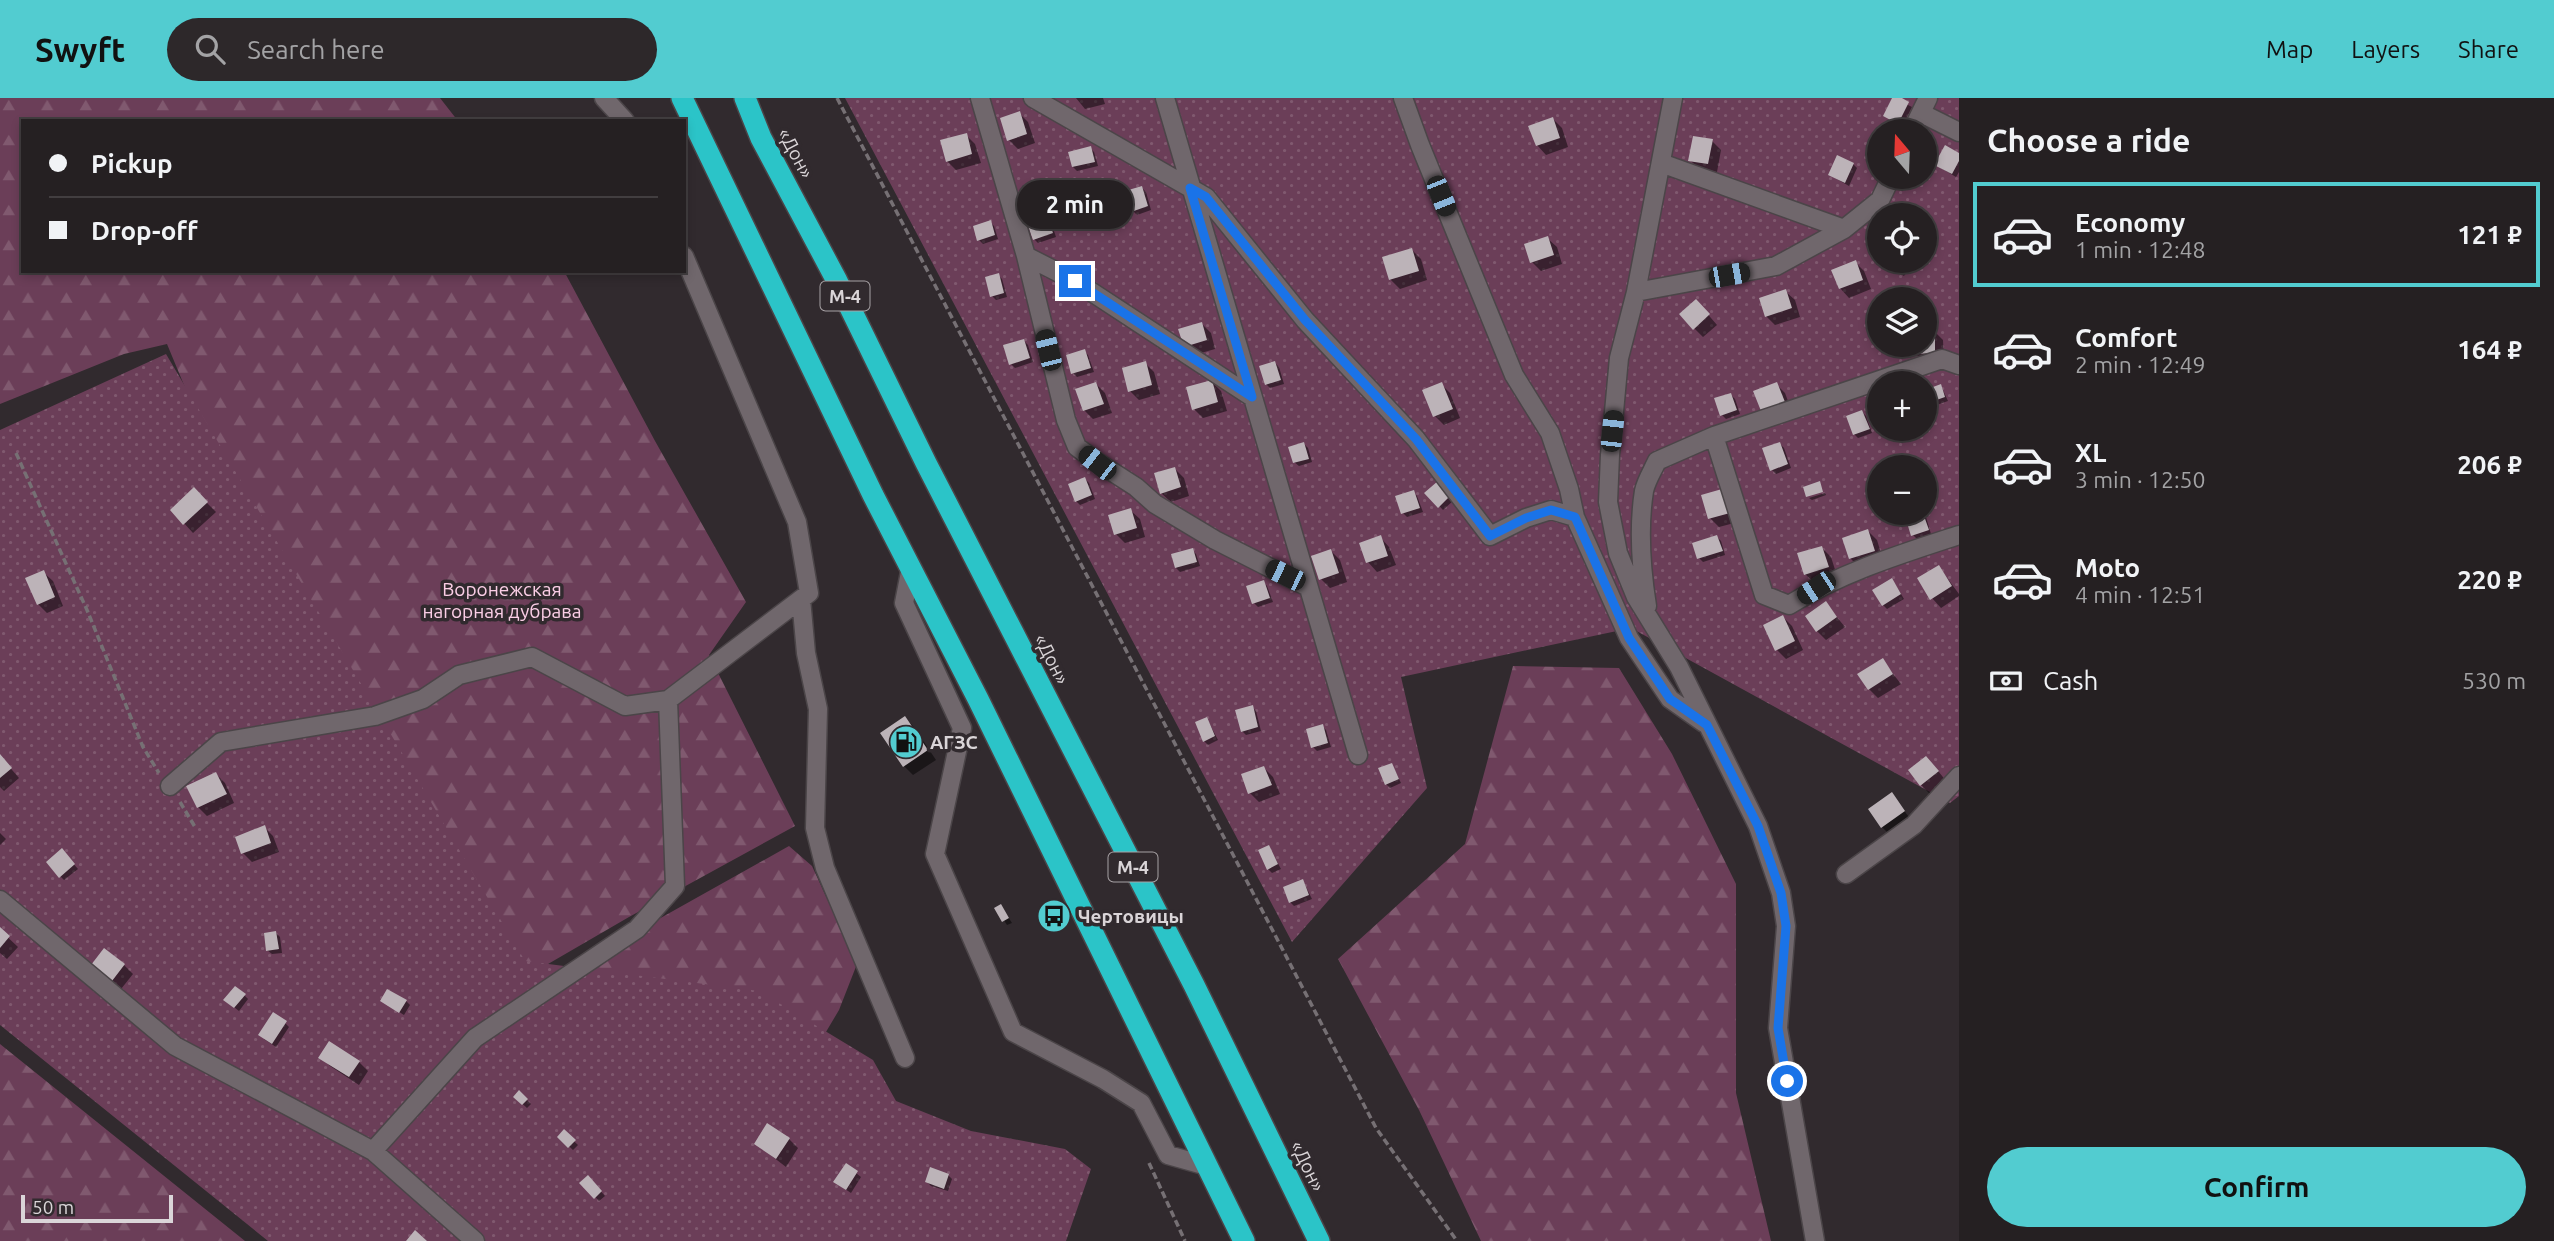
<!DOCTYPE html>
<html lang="en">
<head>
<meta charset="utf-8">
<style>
	:root { --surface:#252022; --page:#2d282a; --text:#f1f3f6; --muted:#a3a3a5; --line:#423e40; --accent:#52ccd0 }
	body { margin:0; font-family:Ubuntu,sans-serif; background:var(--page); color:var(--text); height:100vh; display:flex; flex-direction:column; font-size:26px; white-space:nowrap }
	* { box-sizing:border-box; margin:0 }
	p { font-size:23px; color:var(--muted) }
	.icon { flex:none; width:38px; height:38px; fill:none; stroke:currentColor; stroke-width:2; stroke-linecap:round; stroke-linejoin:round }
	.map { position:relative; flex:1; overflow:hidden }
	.sheet { display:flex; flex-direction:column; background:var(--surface); width:595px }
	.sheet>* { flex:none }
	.top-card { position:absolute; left:21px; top:21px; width:665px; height:154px; border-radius:0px; box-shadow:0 4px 10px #0003,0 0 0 2px var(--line); display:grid; align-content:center; height:154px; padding:0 28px; background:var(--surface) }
	.needle { width:46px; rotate:341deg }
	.tools { position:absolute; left:1867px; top:21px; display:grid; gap:14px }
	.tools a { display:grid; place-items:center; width:70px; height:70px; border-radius:50%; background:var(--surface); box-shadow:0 4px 10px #0003,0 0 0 2px var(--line); font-size:35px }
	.scale { position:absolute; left:21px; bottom:18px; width:152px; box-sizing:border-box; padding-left:7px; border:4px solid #dad5d8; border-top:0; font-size:19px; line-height:24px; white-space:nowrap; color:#dad5d8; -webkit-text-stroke:5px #312a2e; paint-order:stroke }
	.end { position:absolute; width:32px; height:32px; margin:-16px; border:9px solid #1a73e8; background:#fff; box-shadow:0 0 0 4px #fff }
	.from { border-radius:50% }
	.bubble { position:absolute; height:49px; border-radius:24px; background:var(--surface); box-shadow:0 4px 10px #0003,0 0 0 2px var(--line); font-size:23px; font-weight:700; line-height:49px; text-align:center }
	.car { position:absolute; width:21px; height:42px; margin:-21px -10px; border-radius:9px; box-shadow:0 0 5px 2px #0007; background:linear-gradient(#222 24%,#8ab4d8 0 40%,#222 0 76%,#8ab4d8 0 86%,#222 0) }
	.top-card b { display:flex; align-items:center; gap:24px; height:66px; font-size:26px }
	.top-card b+b { border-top:2px solid var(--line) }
	.top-card i { width:18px; height:18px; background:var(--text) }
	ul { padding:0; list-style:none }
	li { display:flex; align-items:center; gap:21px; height:105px; margin:0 14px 10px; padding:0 14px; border:4px solid transparent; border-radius:0px }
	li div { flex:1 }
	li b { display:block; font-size:26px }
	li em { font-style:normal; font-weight:700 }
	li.active { border-color:var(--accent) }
	li>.icon { width:63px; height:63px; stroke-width:1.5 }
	h2 { padding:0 28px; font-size:32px; line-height:84px }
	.pay { display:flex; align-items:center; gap:18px; height:77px; padding:0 28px; font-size:26px }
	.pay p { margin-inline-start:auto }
	.button { display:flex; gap:14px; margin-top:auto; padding:14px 28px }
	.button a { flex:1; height:80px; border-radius:42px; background:var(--accent); color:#111; font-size:28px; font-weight:700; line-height:80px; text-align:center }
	header { display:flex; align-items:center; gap:42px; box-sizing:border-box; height:98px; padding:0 35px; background:var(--accent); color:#111 }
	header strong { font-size:33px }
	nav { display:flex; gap:38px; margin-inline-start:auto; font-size:24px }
	.search { width:490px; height:63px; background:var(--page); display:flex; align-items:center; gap:18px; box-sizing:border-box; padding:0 24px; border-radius:38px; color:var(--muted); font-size:26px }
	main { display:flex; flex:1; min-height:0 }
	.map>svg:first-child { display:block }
</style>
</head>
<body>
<header>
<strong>Swyft</strong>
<div class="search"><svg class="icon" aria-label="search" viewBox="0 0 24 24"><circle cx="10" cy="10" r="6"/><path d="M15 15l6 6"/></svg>Search here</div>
<nav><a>Map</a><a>Layers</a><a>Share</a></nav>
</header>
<main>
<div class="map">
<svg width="1959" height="1143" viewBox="0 0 1959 1143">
	<defs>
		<pattern id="forest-firs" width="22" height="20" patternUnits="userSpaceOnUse" patternTransform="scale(1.75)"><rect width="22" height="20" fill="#6b3e58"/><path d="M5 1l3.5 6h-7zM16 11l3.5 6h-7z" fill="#80596f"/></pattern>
		<pattern id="garden-dots" width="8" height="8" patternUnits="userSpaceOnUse" patternTransform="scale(1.75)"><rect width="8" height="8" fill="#6b3e58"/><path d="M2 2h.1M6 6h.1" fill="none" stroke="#80596f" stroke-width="1.8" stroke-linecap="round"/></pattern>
	</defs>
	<rect width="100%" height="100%" fill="#312a2e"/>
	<!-- forest -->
	<path fill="url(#forest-firs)" d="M0,0H440L458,23H23V173H564L655,343L746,504L709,557L795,728L629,819L488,901L320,615L167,246L124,256L0,306Z
		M1513,568L1619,570L1672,656L1736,786V995L1771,1143H1481L1419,1012L1338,861L1465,746Z
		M789,748L812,768L857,866L839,912L798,981L493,914Z
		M0,946L245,1143H0Z"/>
	<!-- garden -->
	<path fill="url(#garden-dots)" fill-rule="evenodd" d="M845,0H1959V698L1950,705L1631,530L1401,579L1427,690L1292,844ZM1880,33H1925V79H1880ZM1880,117H1925V163H1880ZM1880,201H1925V247H1880ZM1880,285H1925V331H1880ZM1880,369H1925V415H1880Z
		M166,256L525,863L759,893L873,962L896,1003L971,1033L1065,1051L1091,1071L1066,1143H268L0,927V332Z"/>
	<!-- shadow -->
	<path fill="#0007" d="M1076,0H1103L1105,6L1085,11Z
		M1894,0L1912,9L1902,29L1885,17Z
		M1019,15L1028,24L1035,45L1018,51L1009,42Z
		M1553,21L1562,30L1568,49L1546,57L1537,47Z
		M966,37L975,46L981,65L956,72L947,63Z
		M1712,43L1721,52L1717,74L1699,71L1690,62Z
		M1090,50L1094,54L1098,68L1077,73L1073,69Z
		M1959,57V74L1956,79L1936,67Z
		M1853,66L1857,70L1849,88L1830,77Z
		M1142,90L1146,94L1151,112L1137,117L1133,113Z
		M1047,120L1051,124L1056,139L1038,145L1034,141Z
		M990,124L994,128L998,141L983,146L979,142Z
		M1547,140L1557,149L1562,166L1541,173L1532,164Z
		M1412,152L1421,161L1427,182L1400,191L1390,181Z
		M1882,163H1913L1904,178Z
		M1855,164L1864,173L1871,191L1849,200L1840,190Z
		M998,177L1002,181L1007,199L996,202L992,198Z
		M1785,193L1795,202L1800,219L1775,227L1766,218Z
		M1705,213L1717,227L1703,239L1694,230Z
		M1202,226L1211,235L1215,251L1194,257L1185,248Z
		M1925,233H1934L1943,242L1944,264L1924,265L1915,255V247H1925Z
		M1024,243L1028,247L1033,264L1015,270L1011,266Z
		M1084,253L1088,257L1094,274L1077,279L1073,275Z
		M1145,265L1154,274L1160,296L1139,302L1130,293Z
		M1275,265L1279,269L1284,286L1270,290L1266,286Z
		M1212,284L1221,293L1227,313L1203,320L1194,311Z
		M1096,286L1105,295L1112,315L1093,321L1084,312Z
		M1441,286L1450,295L1460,320L1444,327L1435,318Z
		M1776,286L1785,295L1792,314L1762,312Z
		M1941,288L1948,303L1934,308L1929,304Z
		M1731,297L1735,301L1740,316L1726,321L1722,317Z
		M1862,314L1866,318L1872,335L1858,340L1854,336Z
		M1304,346L1308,350L1312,364L1299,368L1294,364Z
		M1780,346L1784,350L1791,370L1776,376L1772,372Z
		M1175,371L1184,380L1189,398L1171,404L1161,395Z
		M1085,381L1089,385L1095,401L1080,407L1076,403Z
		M1438,385L1454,402L1443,412L1427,395Z
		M194,392L216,414L193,435L172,412Z
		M1722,393L1738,424L1719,429L1710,420Z
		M1413,394L1417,398L1423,414L1407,419L1403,415Z
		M1825,395L1826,397L1812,402L1809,400Z
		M1130,412L1140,421L1145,439L1125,445L1116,436Z
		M1922,415L1926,419L1931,436L1917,441L1913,437L1907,420Z
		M1868,433L1877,442L1883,462L1860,470L1851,461L1844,441Z
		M1380,439L1389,449L1396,467L1377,474L1368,464Z
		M1717,439L1721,443L1725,457L1703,464L1699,460Z
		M1822,450L1831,459L1837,478L1815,485L1805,476Z
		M1192,452L1196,456L1200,468L1180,474L1176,470Z
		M1331,453L1340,462L1347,484L1330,490L1321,481Z
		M1939,469L1959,496V498L1941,510L1932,500Z
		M43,474L53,483L63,508L47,515L38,506Z
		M1263,484L1267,488L1273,504L1258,509L1254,505Z
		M1895,486L1904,501L1887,511L1883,507Z
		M1826,506L1845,529L1826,542L1817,533Z
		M1783,519L1792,528L1803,552L1786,561L1776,551Z
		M1882,562L1901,586L1878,600L1869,591Z
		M1252,609L1256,613L1261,633L1246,637L1242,633Z
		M905,620L914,629L936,662L913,677L904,668Z
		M1207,621L1218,642L1208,647L1204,643Z
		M1322,628L1326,632L1331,649L1317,653L1313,649Z
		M0,658L19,680L4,693L0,689Z
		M1392,667L1401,685L1390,690L1386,686Z
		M1935,669L1946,683L1930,696L1921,687Z
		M1264,670L1273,679L1280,696L1259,704L1250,695Z
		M216,676L225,685L234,705L207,718L198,709Z
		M1892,697L1912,723L1891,738L1882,729Z
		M264,729L273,738L279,754L252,764L243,755Z
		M0,735L6,741L0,747Z
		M1269,749L1281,771L1272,775L1268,771Z
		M62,753L78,771L64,782L60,778Z
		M1303,783L1312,801L1294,808L1290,804Z
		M1001,808L1012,825L1007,827L996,810Z
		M0,832L18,849L7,861L0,855Z
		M276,835L280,839L282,855L272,856L267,852Z
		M93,867H124L133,876L121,891Z
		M244,897L248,901L239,913L230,906Z
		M382,903H406L410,907L404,917Z
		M285,925L289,929L276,949L264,941Z
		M321,959L359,964L368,973L359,987L330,968Z
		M519,994L531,1006L527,1010L515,999Z
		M564,1034L578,1047L573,1052L559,1039Z
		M789,1041L798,1050L786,1069L756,1046Z
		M846,1067L861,1079L851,1095L839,1087Z
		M948,1077L952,1081L948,1093L931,1088L927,1084Z
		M588,1079L605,1098L599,1103L582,1085Z"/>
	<!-- building -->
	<path fill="#bcb3b8" d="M1892,0H1902L1909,4L1898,26L1883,18Z
		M1020,13L1027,36L1007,43L1000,20Z
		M1553,19L1560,40L1536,48L1528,28Z
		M967,35L972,56L946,64L940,42Z
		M1693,38L1713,41L1708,66L1688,63Z
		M1945,47L1959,55V63L1952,76L1934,67Z
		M1091,48L1095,64L1072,69L1068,54Z
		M1837,57L1854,65L1845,85L1828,77Z
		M1142,88L1148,108L1131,114L1125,93Z
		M1047,118L1053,135L1033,142L1027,125Z
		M991,122L995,137L977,143L973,128Z
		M1548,138L1554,157L1530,165L1524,146Z
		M1412,150L1419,173L1389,182L1382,159Z
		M1856,162L1863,182L1839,191L1831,172Z
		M999,175L1004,195L990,199L985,179Z
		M1786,191L1792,210L1765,219L1759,200Z
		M1696,201L1710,216L1693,232L1679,216Z
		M1202,224L1207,242L1184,249L1178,231Z
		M1925,231H1935V255L1914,256L1913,247H1925Z
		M1024,241L1030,260L1009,267L1003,247Z
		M1085,251L1091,270L1071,276L1066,257Z
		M1146,263L1152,287L1128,294L1122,270Z
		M1275,263L1281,282L1265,287L1259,268Z
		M1212,282L1218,304L1192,312L1186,289Z
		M1096,284L1104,306L1083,313L1075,291Z
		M1442,284L1453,311L1433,319L1422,292Z
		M1777,284L1785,304L1761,313L1753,293Z
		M1941,286L1945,299L1928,305L1925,292Z
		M1731,295L1737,312L1720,318L1714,300Z
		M1862,312L1870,331L1853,337L1846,318Z
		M1304,344L1309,361L1293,365L1288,349Z
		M1780,344L1788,366L1770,373L1762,350Z
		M1175,369L1181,389L1160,396L1154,375Z
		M1085,379L1092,397L1075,404L1068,386Z
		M1438,383L1451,397L1438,410L1424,395Z
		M1820,383L1823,394L1806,399L1803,389Z
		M194,389L208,404L183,427L170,412Z
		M1722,391L1730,415L1708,421L1701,397Z
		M1414,392L1420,410L1401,416L1395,398Z
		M1131,410L1137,430L1114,437L1108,417Z
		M1916,415H1923L1929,432L1911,438L1905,418Z
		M1868,431L1875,453L1849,461L1842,440Z
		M1381,437L1388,458L1366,465L1359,445Z
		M1717,437L1723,453L1697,461L1692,445Z
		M1822,448L1829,469L1804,477L1797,455Z
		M1193,450L1197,464L1175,470L1171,456Z
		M1331,451L1339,475L1319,482L1311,458Z
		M1939,467L1952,488L1930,502L1917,480Z
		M44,472L55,499L37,507L25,480Z
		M1892,480L1901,496L1882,508L1872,492Z
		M1264,482L1270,500L1252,506L1246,488Z
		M1826,503L1837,519L1816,534L1805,518Z
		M1783,517L1795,543L1775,553L1763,527Z
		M1883,560L1893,576L1868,592L1857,576Z
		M1253,607L1258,629L1241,634L1235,612Z
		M905,618L928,652L903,669L880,635Z
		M1207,619L1215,638L1203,644L1195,624Z
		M1323,626L1328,645L1311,650L1306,631Z
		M0,656L12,670L0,680Z
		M1926,658L1939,673L1920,688L1908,672Z
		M1392,665L1399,681L1385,687L1378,670Z
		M1264,668L1272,687L1248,696L1241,676Z
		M216,674L227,696L197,710L186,688Z
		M1892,694L1905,713L1881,730L1868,711Z
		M265,727L271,745L241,756L235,739Z
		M1269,747L1278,766L1267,772L1258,752Z
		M62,750L75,766L59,780L46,764Z
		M1303,781L1309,797L1289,805L1283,789Z
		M1001,806L1009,820L1002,824L994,810Z
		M0,829L10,838L0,850Z
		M276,833L279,851L266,853L264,835Z
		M104,850L125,866L112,883L91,867Z
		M235,888L246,896L234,910L223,902Z
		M387,891L407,902L399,915L380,903Z
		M273,914L287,923L272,946L258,937Z
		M329,943L360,963L349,979L318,960Z
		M519,992L528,1001L522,1007L513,999Z
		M767,1025L790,1040L776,1061L754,1046Z
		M564,1031L576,1042L568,1050L557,1039Z
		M846,1065L858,1073L846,1092L833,1084Z
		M930,1069L949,1076L944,1091L925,1084Z
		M588,1077L602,1093L594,1101L579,1085Z
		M415,1132L427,1143H406Z"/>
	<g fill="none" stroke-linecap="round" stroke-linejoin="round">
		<defs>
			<path id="minor" d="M604,0L625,23
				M980,0L1026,158L1066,322L1077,349L1097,364L1136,389L1155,406L1215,442L1308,489
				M1033,0L1206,99L1305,222L1416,341L1490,438L1526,420L1551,412L1575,419L1629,540L1670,601L1704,625
				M1165,0L1358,657
				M1403,0L1420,47L1514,277L1550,335L1569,391L1575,419
				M1673,0L1636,194L1619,260L1610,357L1608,404L1618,455L1636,499L1679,569L1758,728L1781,795L1786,828L1778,930L1815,1143
				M1921,15L1959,34
				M1912,33L1928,0
				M1661,65L1844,131
				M1026,158L1075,183L1252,299
				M1636,194L1776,168L1844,131L1880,102L1891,79
				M1714,338L1764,497L1789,507C1842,474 1901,456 1959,437
				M911,469L904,505L962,630L935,756L1013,934L1103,981L1141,1005L1168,1057L1207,1068
				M801,501L806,555L818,611L815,730L825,770L905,960
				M1647,508C1641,470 1638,431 1644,393C1646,383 1653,372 1657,363L1714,338L1942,261L1959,267
				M170,688L221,644L375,618L423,601L459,577L532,559L625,608L668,602L809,495L797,424L684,158
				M1846,776L1914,727L1959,678
				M0,802L175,948L373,1053L475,1143
				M373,1053L475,940L637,831L675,788L668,602"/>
			<path id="highway" d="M682,0L873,397L978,601L1244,1143
				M745,0L761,40L837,183L926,365L1194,887L1319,1143"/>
		</defs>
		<!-- minor casing -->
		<use href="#minor" stroke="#4b4548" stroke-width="21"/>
		<!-- highway casing -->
		<use href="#highway" stroke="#4b4548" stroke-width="24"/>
		<!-- path -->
		<path stroke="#767074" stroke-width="3.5" stroke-dasharray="7 3.5" stroke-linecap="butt" d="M837,0L1376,1030L1457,1143
			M16,355L87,512L143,649L159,675
			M180,704L195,729
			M1149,1065L1185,1143"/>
		<!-- minor -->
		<use href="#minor" stroke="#70676c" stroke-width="18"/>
		<!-- highway -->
		<use href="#highway" stroke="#2bc4c8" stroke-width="21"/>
	</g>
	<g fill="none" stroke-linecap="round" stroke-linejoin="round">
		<!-- route -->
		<path stroke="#1a73e8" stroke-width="9" d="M1075,183L1252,299L1190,90L1206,99L1305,222L1416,341L1490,438L1526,420L1551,412L1575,419L1629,540L1670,601L1707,627L1758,728L1781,795L1786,828L1778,930L1787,983"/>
	</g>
	<!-- icons -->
	<defs>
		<symbol id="fuel-disc" viewBox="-11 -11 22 22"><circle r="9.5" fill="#52ccd0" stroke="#312a2e"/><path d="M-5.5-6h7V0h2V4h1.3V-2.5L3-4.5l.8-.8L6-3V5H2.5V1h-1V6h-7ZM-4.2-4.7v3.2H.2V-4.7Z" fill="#111"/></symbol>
		<symbol id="bus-disc" viewBox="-11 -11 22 22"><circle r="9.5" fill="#52ccd0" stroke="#312a2e"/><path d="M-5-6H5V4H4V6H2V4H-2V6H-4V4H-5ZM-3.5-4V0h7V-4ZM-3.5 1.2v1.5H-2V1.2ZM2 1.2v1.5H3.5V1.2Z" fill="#111"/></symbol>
	</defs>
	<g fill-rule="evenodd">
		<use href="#fuel-disc" x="887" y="625" width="38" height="38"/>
		<use href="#bus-disc" x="1035" y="799" width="38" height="38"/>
	</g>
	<g text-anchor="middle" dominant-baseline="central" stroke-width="7" stroke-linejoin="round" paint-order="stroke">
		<!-- shield labels -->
		<g fill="#312a2e" stroke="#a7a2a5" stroke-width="2">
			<rect x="820.5" y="183.5" width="49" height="29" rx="5"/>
			<rect x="1108.5" y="754.5" width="49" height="29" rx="5"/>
		</g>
		<g font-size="18" font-weight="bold" fill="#dad5d8">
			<text x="845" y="198">М-4</text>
			<text x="1133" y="769">М-4</text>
		</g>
		<!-- street labels -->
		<g font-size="19" fill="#dad5d8" stroke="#312a2e">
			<text transform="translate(796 55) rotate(62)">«Дон»</text>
			<text transform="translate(1052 561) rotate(63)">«Дон»</text>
			<text transform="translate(1308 1068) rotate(64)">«Дон»</text>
		</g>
		<!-- park labels -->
		<g font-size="19" fill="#fbcee6" stroke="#312a2e">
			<text x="502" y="491">Воронежская<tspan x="502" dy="22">нагорная дубрава</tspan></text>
		</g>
		<!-- poi labels -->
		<g font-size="19" font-weight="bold" fill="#dad5d8" stroke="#312a2e" text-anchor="start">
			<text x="930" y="644">АГЗС</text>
			<text x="1078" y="818">Чертовицы</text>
		</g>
	</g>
</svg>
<div class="tools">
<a><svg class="needle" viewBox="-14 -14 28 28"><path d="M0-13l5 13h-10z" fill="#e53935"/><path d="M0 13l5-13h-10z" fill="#a3a3a5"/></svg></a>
<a><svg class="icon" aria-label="locate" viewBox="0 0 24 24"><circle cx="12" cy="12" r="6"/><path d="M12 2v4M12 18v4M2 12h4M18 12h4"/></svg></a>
<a><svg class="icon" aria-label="layers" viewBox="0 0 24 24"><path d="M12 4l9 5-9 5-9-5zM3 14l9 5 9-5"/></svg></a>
<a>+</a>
<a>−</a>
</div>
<div class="scale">50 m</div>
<i class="end from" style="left:1787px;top:983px"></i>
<i class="end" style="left:1075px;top:183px"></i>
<div class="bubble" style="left:1017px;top:82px;width:116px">2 min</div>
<i class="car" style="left:1441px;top:98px;rotate:158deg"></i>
<i class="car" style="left:1729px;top:177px;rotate:80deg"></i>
<i class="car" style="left:1048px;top:252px;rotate:346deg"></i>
<i class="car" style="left:1612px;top:333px;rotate:6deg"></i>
<i class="car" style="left:1097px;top:365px;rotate:308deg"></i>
<i class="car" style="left:1285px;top:477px;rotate:296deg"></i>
<i class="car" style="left:1816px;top:490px;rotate:237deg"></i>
<div class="top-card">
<b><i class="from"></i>Pickup</b>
<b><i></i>Drop-off</b>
</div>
</div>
<section class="sheet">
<h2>Choose a ride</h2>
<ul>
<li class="active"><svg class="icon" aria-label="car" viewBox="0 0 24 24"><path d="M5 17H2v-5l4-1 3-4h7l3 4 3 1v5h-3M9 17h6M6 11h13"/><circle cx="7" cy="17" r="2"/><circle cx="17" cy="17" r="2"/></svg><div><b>Economy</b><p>1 min · 12:48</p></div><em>121 ₽</em></li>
<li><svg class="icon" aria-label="car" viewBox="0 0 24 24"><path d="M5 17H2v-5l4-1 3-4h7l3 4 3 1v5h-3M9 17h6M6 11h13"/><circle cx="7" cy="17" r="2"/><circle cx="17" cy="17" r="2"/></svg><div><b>Comfort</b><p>2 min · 12:49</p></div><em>164 ₽</em></li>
<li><svg class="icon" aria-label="car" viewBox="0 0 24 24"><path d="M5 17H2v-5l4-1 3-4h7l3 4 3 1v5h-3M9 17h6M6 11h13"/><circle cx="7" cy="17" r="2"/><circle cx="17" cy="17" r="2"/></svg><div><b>XL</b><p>3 min · 12:50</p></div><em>206 ₽</em></li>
<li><svg class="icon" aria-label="car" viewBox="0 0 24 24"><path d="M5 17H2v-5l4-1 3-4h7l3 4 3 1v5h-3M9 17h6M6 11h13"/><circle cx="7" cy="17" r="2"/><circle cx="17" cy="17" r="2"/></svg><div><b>Moto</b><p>4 min · 12:51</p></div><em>220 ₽</em></li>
</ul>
<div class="pay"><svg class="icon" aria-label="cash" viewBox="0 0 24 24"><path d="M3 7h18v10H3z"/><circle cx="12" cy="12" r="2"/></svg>Cash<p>530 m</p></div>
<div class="button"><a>Confirm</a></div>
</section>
</main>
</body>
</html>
